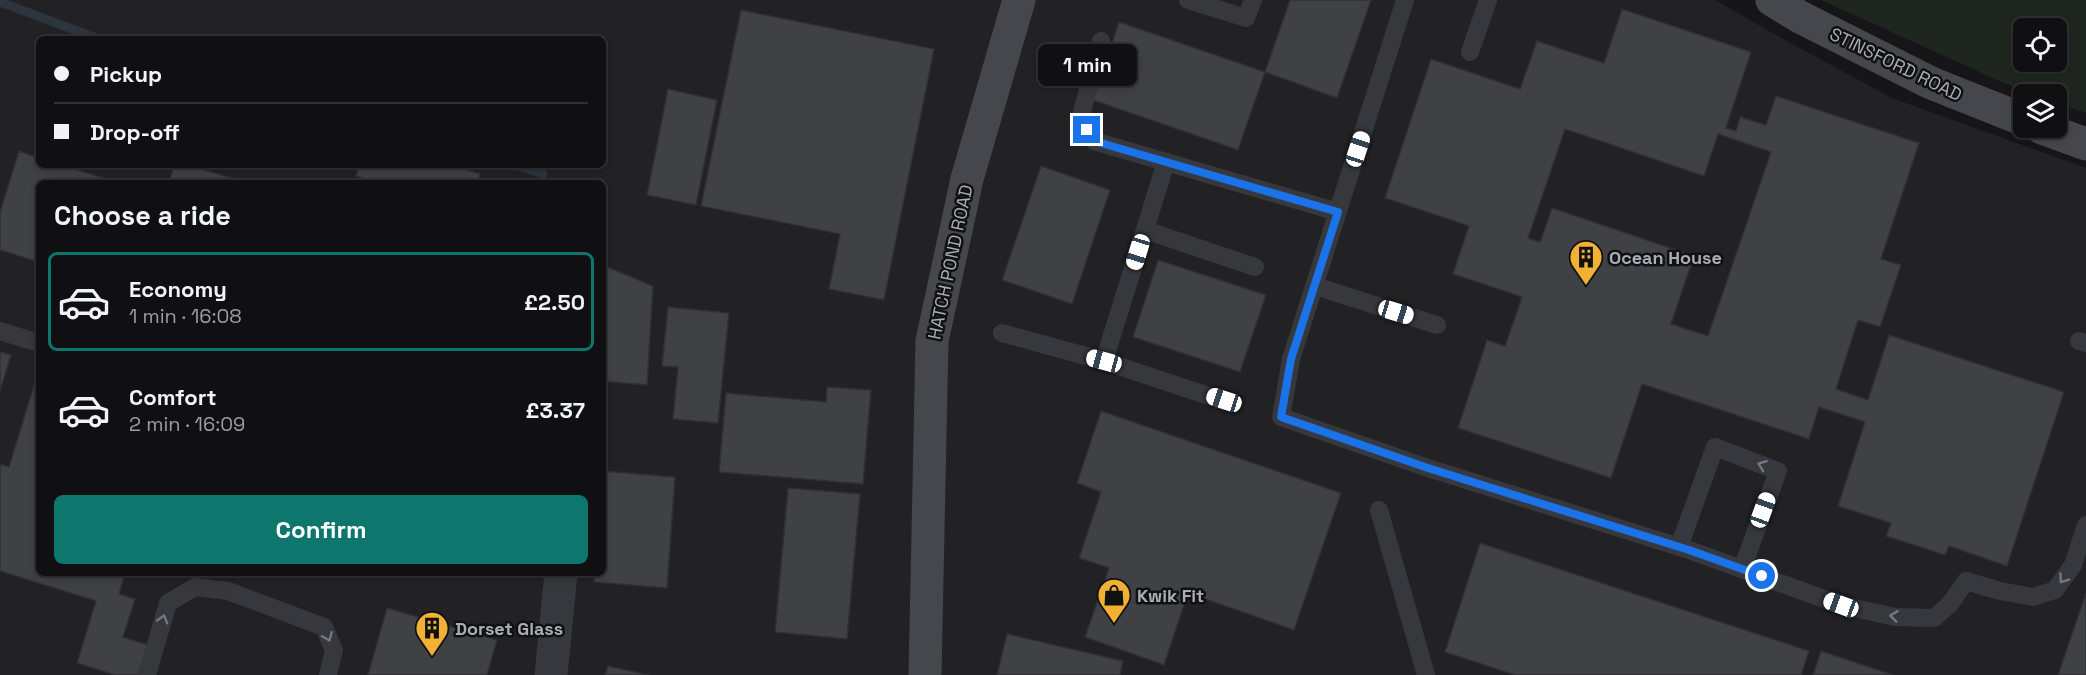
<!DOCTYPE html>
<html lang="en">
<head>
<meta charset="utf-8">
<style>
	:root { --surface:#101012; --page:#1e1e20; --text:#f1f3f6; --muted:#9c9d9f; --line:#303032; --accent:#0f766e }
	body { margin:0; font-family:"Space Grotesk",sans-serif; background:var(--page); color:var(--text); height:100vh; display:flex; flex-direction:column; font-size:22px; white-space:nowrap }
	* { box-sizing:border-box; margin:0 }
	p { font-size:20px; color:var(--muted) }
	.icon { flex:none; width:33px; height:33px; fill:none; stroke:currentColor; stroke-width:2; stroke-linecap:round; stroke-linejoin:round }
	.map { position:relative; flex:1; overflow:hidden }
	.drawer { position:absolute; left:36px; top:180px; width:570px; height:396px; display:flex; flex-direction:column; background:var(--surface); border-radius:9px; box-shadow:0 3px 9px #0003,0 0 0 2px var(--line) }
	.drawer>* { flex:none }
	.guide { position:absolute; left:36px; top:36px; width:570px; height:132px; border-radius:9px; box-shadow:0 3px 9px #0003,0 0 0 2px var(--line); display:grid; align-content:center; height:132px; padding:0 18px; background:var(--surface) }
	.tools { position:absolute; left:2013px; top:18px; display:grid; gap:12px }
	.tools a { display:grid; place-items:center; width:54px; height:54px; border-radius:9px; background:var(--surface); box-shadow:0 3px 9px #0003,0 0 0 2px var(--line); font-size:30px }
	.end { position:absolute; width:27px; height:27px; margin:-14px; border:8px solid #1a73e8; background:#fff; box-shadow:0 0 0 3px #fff }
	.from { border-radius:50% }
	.bubble { position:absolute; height:42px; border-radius:9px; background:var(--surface); box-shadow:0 3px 9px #0003,0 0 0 2px var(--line); font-size:20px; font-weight:800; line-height:42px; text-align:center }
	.car { position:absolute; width:18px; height:36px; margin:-18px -9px; border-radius:8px; box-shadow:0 0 4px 2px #0007; background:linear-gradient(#fff 24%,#345 0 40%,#fff 0 76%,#345 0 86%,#fff 0) }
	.guide b { display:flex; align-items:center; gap:21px; height:57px; font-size:22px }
	.guide b+b { border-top:2px solid var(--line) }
	.guide i { width:15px; height:15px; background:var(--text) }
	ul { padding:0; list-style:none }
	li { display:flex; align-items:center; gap:18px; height:99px; margin:0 12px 9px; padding:0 6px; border:3px solid transparent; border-radius:9px }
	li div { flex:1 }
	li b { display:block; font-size:22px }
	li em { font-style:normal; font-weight:800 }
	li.on { border-color:var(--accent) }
	li>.icon { width:54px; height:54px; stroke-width:1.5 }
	h2 { padding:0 18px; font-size:27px; line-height:72px }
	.button { display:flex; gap:12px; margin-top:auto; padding:12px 18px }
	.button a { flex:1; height:69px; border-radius:9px; background:var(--accent); color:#fff; font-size:24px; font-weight:800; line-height:69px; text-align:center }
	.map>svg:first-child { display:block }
</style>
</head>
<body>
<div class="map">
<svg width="2086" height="675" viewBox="0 0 2086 675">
	<rect width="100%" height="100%" fill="#161618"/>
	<!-- built -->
	<path fill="#222225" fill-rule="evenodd" d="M0,0H1715L1783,39L1892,98L2086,168V675H0ZM39,39H603V165H39ZM39,183H603V573H39Z"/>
	<!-- green -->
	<path fill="#1e261f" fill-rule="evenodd" d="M1821,0H2086V113L2057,103L2056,94H2034L2006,84ZM2024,28H2056V62H2024Z"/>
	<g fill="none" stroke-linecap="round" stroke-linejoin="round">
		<!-- stream -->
		<path stroke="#2c353c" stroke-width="9" d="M0,2L99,39
			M515,165L543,174"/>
	</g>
	<!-- building -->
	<path fill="#404145" stroke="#303034" stroke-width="1.5" fill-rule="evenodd" d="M1290,0H1371L1337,98L1265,72Z
		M1622,9L1751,52L1726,128L1736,131L1740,117L1766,125L1776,96L1919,143L1881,259L1901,265L1880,327L1858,320L1836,389L1868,400L1889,335L2064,392L2007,566L1949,546L1945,555L1886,536L1891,523L1838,506L1865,422L1819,407L1809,439L1642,384L1611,478L1458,428L1487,340L1505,346L1522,297L1453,274L1469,226L1385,198L1431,59L1520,89L1537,41L1604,63ZM1565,129L1704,176L1718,134L1771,152L1708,336L1671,324L1694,256L1552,208L1540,242L1528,238Z
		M741,10L934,49L884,300L829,289L840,234L701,206Z
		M1119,22L1265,72L1238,150L1093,100Z
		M668,89L717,100L696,205L647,195Z
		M19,151L39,158V165H62L119,183H39V262L0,250V212Z
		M174,165H201L200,169L250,183H169Z
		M359,165H451L480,174L477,183H379L356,176Z
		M1041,166L1110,190L1072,304L1002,280Z
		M1158,260L1266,295L1240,372L1133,337Z
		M603,265L653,286L647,385L603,381Z
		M668,307L729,313L718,423L673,419L678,367L662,366Z
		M0,352L11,355L0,391Z
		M39,369V573H125L119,594L135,599L123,637L148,645L138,675H115L77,663L96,601L0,571V464L9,467Z
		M827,387L871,390L863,484L719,472L726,393L826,402Z
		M1101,411L1341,493L1294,630L1188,593L1164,665L1085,637L1109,568L1079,558L1101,492L1077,483Z
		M603,471L675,477L667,588L594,582L595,573H603Z
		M788,488L860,494L847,639L775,632Z
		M1480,543L1809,651L1801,675H1515L1445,652Z
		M2086,593V675H2058Z
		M387,608L497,640L487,675H368Z
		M1007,634L1123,661L1120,675H997Z
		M1821,651L1893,675H1813Z
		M608,666L649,675H605Z"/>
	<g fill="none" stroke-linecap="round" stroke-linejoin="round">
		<!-- lane -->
		<path stroke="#37383d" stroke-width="18" d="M1188,0L1246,18L1253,0
			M1405,0L1291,359L1281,417L1428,468L1689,550L1841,605L1895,617L1934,618L1950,604L1966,581L2000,591L2033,597L2055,590L2073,565L2086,525
			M1101,41L1080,119L1094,141L1338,212
			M1470,52L1488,0
			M1166,162L1104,361L1224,401
			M1145,230L1255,267
			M1315,286L1437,325
			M0,331L39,343
			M1002,333L1104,361
			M2079,341L2086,343
			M1379,510L1426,675
			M1679,547L1715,447L1778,471L1742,569
			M147,675L168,603L195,587L228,591L324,627L334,650L328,675"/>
		<!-- street -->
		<path stroke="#37383d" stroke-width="33" d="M551,675L561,573"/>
		<!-- secondary -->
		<path stroke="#45474d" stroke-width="33" d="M1772,0L1800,17L1931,83L2024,120
			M2042,128L2086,144
			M925,675L932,341L967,179L1019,0"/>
	</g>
	<!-- one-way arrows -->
	<defs><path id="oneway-chevron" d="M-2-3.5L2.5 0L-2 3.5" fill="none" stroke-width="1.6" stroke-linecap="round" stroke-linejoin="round" transform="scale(1.5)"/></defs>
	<g stroke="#757881">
		<use href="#oneway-chevron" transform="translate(1762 465) rotate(-160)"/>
		<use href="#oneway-chevron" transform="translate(2063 579) rotate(125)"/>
		<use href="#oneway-chevron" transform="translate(1894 616) rotate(-173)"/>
		<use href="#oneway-chevron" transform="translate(163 619) rotate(-74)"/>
		<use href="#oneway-chevron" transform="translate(328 637) rotate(67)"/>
	</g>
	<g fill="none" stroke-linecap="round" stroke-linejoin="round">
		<!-- route -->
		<path stroke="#1a73e8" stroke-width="8" d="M1087,130L1094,141L1338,212L1291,359L1281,417L1428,468L1689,550L1762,576"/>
	</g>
	<!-- icons -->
	<defs>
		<symbol id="building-pin" viewBox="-11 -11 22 30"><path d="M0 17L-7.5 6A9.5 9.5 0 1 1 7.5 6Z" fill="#f2b134" stroke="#111113"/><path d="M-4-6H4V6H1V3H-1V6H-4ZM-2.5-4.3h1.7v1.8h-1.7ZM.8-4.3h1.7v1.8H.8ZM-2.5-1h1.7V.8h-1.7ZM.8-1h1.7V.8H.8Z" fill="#111"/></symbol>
		<symbol id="shop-pin" viewBox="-11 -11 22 30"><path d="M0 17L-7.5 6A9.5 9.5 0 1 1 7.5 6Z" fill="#f2b134" stroke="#111113"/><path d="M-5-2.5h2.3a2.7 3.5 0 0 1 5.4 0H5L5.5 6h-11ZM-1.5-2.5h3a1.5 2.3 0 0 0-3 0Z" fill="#111"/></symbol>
	</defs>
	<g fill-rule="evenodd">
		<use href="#building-pin" x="1567" y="238" width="38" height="52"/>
		<use href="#shop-pin" x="1095" y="576" width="38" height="52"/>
		<use href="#building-pin" x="413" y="609" width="38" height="52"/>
	</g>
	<g text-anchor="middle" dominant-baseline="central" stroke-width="5" stroke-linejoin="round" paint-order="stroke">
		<!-- street labels -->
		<g font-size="18" fill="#a8adb8" stroke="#111113">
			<text transform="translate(1896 64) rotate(26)">STINSFORD ROAD</text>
			<text transform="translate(950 262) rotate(-78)">HATCH POND ROAD</text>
		</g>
		<!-- poi labels -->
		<g font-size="18" font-weight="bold" fill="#a8adb8" stroke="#111113" text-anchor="start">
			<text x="1609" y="257">Ocean House</text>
			<text x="1137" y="595">Kwik Fit</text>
			<text x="455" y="628">Dorset Glass</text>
		</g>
	</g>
</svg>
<div class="tools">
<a><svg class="icon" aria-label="locate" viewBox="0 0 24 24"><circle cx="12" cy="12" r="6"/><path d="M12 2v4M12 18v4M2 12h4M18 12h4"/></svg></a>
<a><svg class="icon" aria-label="layers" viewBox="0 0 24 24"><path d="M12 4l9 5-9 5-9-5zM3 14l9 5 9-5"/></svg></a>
</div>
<i class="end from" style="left:1762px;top:576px"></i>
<i class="end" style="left:1087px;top:130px"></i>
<div class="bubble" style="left:1038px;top:44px;width:99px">1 min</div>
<i class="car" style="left:1358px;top:149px;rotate:18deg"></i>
<i class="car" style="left:1138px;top:252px;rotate:197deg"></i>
<i class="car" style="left:1396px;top:312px;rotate:107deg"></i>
<i class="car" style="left:1104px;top:361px;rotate:285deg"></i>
<i class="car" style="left:1224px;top:400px;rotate:288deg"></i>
<i class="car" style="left:1763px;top:510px;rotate:20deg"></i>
<i class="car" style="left:1841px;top:605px;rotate:290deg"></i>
<div class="guide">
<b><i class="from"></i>Pickup</b>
<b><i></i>Drop-off</b>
</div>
<section class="drawer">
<h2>Choose a ride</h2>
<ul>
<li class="on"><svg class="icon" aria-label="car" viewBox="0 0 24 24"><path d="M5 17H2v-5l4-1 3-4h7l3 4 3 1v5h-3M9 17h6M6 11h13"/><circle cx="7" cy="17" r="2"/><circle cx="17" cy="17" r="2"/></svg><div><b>Economy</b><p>1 min · 16:08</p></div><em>£2.50</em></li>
<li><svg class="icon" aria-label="car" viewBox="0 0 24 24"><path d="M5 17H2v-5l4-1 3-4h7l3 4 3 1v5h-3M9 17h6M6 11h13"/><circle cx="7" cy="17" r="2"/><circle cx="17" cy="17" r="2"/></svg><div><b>Comfort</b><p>2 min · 16:09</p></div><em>£3.37</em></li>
</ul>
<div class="button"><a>Confirm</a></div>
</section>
</div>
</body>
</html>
